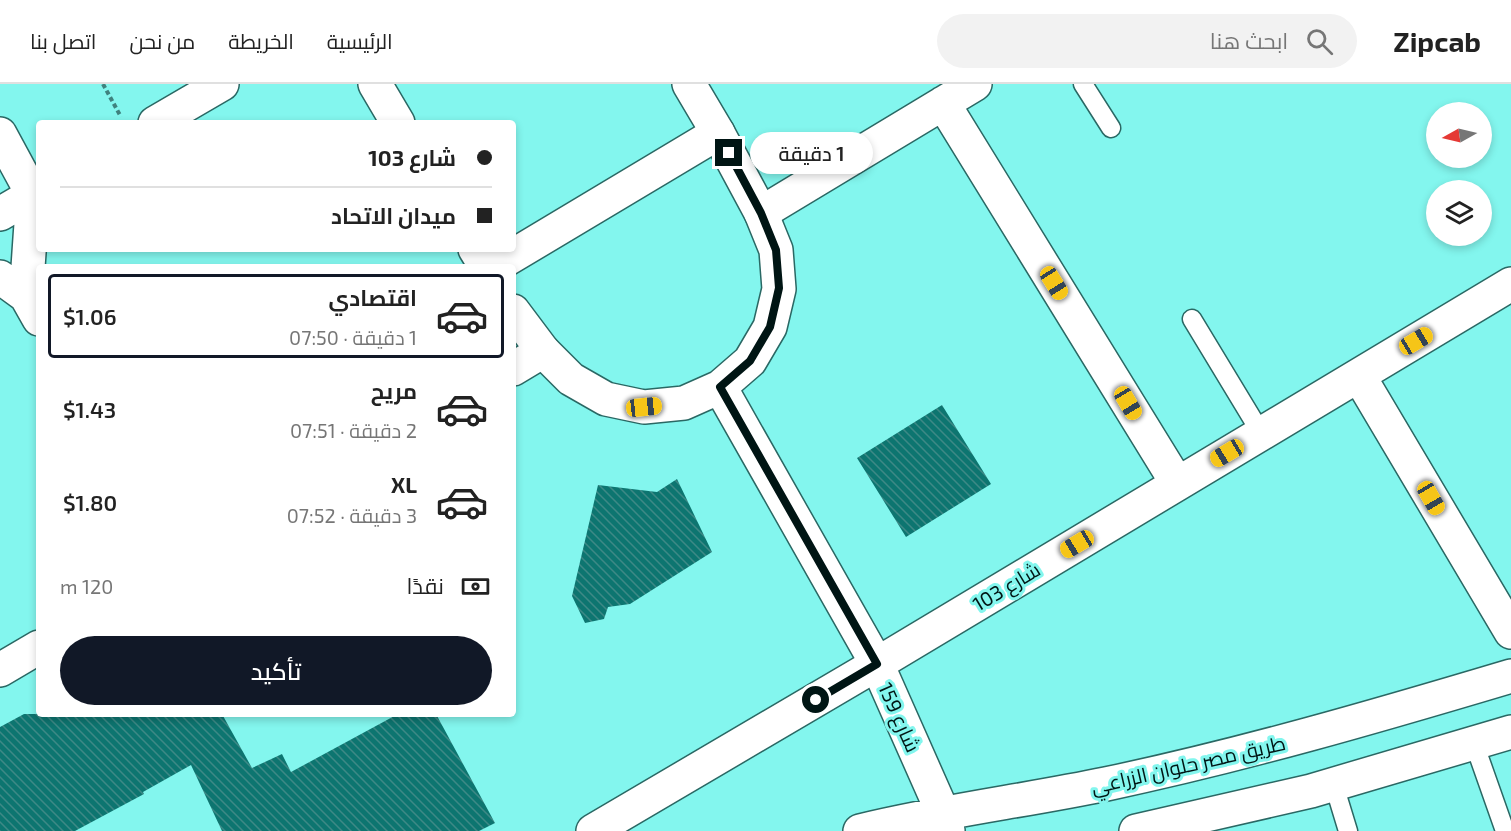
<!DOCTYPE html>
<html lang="ar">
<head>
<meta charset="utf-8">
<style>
	:root { --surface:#fff; --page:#f2f2f2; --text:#222; --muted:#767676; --line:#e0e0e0; --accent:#111827 }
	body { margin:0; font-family:"Exo 2",Cairo,sans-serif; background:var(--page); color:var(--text); direction:rtl; height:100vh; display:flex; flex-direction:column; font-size:22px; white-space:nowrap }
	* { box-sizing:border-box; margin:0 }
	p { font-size:20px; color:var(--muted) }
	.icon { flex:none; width:33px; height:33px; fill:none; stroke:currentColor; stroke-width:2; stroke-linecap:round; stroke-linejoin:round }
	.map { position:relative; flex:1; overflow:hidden; direction:ltr }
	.panel { position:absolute; left:36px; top:180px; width:480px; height:453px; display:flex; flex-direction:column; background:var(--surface); border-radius:6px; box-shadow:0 3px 9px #0003; direction:rtl }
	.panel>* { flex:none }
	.hud { position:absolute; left:36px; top:36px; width:480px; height:132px; border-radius:6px; box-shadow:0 3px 9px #0003; direction:rtl; display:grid; align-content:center; height:132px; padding:0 24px; background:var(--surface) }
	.needle { width:39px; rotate:262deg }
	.controls { position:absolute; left:1426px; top:18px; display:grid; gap:12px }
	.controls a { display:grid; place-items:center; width:66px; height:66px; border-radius:50%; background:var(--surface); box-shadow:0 3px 9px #0003; font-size:30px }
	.end { position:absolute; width:27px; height:27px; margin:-14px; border:8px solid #001514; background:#fff; box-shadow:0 0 0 3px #fff }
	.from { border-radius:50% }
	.bubble { position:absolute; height:42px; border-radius:21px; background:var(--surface); box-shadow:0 3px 9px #0003; font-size:20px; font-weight:600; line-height:42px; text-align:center; direction:rtl }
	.car { position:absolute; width:18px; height:36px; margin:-18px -9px; border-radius:8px; box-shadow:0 0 4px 2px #0007; background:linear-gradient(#f5c518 24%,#345 0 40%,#f5c518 0 76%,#345 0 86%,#f5c518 0) }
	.hud b { display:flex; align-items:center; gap:21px; height:57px; font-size:22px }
	.hud b+b { border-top:2px solid var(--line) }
	.hud i { width:15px; height:15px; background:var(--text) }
	ul { padding:10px 0 0; list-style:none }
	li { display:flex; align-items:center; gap:18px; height:84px; margin:0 12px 9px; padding:0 12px; border:3px solid transparent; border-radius:6px }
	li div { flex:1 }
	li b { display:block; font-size:22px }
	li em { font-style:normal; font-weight:600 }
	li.current { border-color:var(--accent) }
	li>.icon { width:54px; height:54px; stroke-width:1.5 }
	.pay { display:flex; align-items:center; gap:15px; height:66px; padding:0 24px; font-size:22px }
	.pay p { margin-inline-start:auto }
	.primary-button { display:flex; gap:12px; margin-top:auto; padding:12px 24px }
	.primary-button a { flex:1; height:69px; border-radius:36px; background:var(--accent); color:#fff; font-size:24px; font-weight:600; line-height:69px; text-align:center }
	header { display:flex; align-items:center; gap:36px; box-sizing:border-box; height:84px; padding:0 30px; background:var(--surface); border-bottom:2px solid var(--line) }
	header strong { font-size:28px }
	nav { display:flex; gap:33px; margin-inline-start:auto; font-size:21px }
	.search { width:420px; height:54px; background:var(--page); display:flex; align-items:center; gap:15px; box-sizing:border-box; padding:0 21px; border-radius:33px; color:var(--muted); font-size:22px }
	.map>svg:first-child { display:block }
</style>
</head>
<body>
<header>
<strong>Zipcab</strong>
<div class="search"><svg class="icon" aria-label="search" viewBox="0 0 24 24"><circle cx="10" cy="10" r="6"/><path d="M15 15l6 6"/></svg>ابحث هنا</div>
<nav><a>الرئيسية</a><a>الخريطة</a><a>من نحن</a><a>اتصل بنا</a></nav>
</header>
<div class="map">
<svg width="1511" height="747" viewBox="0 0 1511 747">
	<defs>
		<pattern id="building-back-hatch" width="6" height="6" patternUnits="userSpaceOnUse" patternTransform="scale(1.5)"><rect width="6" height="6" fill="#0d7570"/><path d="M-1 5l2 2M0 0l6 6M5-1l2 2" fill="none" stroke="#3e8986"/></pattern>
	</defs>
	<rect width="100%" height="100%" fill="#83f6ee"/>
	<!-- building -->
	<path fill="url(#building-back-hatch)" d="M942,321L991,400L906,453L857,374Z
		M677,395L712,468L630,520L608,523L604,535L585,539L572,512L598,401L657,408Z
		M24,630H222L252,684L282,670L291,688L398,630H436L495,739L479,747H222L191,681L143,708L144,710L75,747H0V643Z"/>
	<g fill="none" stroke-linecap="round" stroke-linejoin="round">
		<defs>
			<path id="lane" d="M1083,0L1111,44
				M1192,235L1261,349
				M1474,659L1505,747
				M1334,701L1348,747"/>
			<path id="street" d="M943,19L1177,399
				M155,39L222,0
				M0,50L33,111L26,212
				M761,129L975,0
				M0,130L39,107
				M494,183L718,49
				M0,193L26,212L39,235
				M513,285L543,267
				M1359,292L1511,548
				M0,586L39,563
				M593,747L877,580L1511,200"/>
			<path id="secondary" d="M375,0L398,39
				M475,165L486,183
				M513,227L543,267L571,295L606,315L644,323L684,319L720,303L750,277L770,243L779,205L776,166L761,129L718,49L689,0
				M720,303L877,580L943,729L948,747
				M860,747C941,727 1024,717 1106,700C1243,671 1377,632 1511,592
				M1136,747L1311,707L1511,648"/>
		</defs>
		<!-- lane casing -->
		<use href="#lane" stroke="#2a6864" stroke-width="21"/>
		<!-- street casing -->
		<use href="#street" stroke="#2a6864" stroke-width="36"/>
		<!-- secondary casing -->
		<use href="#secondary" stroke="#2a6864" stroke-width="36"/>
		<!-- path -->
		<path stroke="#3f827e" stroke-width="4" stroke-dasharray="4.5 3" stroke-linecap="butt" d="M103,0L121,33"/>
		<!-- lane -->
		<use href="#lane" stroke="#fff" stroke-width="18"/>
		<!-- street -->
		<use href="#street" stroke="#fff" stroke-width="33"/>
		<!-- secondary -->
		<use href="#secondary" stroke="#fff" stroke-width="33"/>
	</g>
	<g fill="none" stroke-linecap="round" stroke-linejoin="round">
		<!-- route -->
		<path stroke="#001514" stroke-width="8" d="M729,69L761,129L776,166L779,204L770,243L750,277L720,303L877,580L816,616"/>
	</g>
	<g text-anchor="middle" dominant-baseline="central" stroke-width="6" stroke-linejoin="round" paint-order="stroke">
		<!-- street labels -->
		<g font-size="20" fill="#001514" stroke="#83f6ee">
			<text transform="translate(1006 502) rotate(-31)">شارع 103</text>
			<text transform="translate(900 633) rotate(66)">شارع 159</text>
			<text transform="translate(1188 680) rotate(-13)">طريق مصر حلوان الزراعي</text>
		</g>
	</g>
</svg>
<div class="controls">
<a><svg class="needle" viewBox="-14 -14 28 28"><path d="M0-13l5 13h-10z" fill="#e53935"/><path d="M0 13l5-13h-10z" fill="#767676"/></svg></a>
<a><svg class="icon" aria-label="layers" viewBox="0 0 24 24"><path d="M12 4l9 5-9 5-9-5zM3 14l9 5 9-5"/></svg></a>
</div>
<i class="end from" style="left:816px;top:616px"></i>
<i class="end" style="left:729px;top:69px"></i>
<div class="bubble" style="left:750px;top:48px;width:123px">1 دقيقة</div>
<i class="car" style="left:1054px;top:199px;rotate:148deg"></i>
<i class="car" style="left:1416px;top:257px;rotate:59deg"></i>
<i class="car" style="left:1128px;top:319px;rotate:149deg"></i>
<i class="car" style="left:644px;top:323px;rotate:84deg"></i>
<i class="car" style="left:1227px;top:369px;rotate:239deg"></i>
<i class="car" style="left:1431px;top:414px;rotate:150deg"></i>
<i class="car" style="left:1077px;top:460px;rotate:239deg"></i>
<div class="hud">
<b><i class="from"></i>شارع 103</b>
<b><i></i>ميدان الاتحاد</b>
</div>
<section class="panel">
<ul>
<li class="current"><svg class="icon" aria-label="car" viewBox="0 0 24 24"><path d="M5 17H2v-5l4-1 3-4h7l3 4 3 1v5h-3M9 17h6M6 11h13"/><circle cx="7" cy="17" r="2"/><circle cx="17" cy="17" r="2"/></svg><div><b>اقتصادي</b><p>1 دقيقة · 07:50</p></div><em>$1.06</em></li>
<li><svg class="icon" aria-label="car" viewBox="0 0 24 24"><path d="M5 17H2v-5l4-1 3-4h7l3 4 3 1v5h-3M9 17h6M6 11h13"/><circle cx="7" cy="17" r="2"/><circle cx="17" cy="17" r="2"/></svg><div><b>مريح</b><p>2 دقيقة · 07:51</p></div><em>$1.43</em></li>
<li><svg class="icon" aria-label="car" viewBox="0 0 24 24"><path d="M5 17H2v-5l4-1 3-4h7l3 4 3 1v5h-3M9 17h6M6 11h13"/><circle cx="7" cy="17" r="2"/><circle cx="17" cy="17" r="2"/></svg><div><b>XL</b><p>3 دقيقة · 07:52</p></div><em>$1.80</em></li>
</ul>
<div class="pay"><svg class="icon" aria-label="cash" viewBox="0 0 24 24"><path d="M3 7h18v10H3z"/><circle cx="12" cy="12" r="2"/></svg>نقدًا<p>120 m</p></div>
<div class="primary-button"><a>تأكيد</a></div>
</section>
</div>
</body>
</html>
